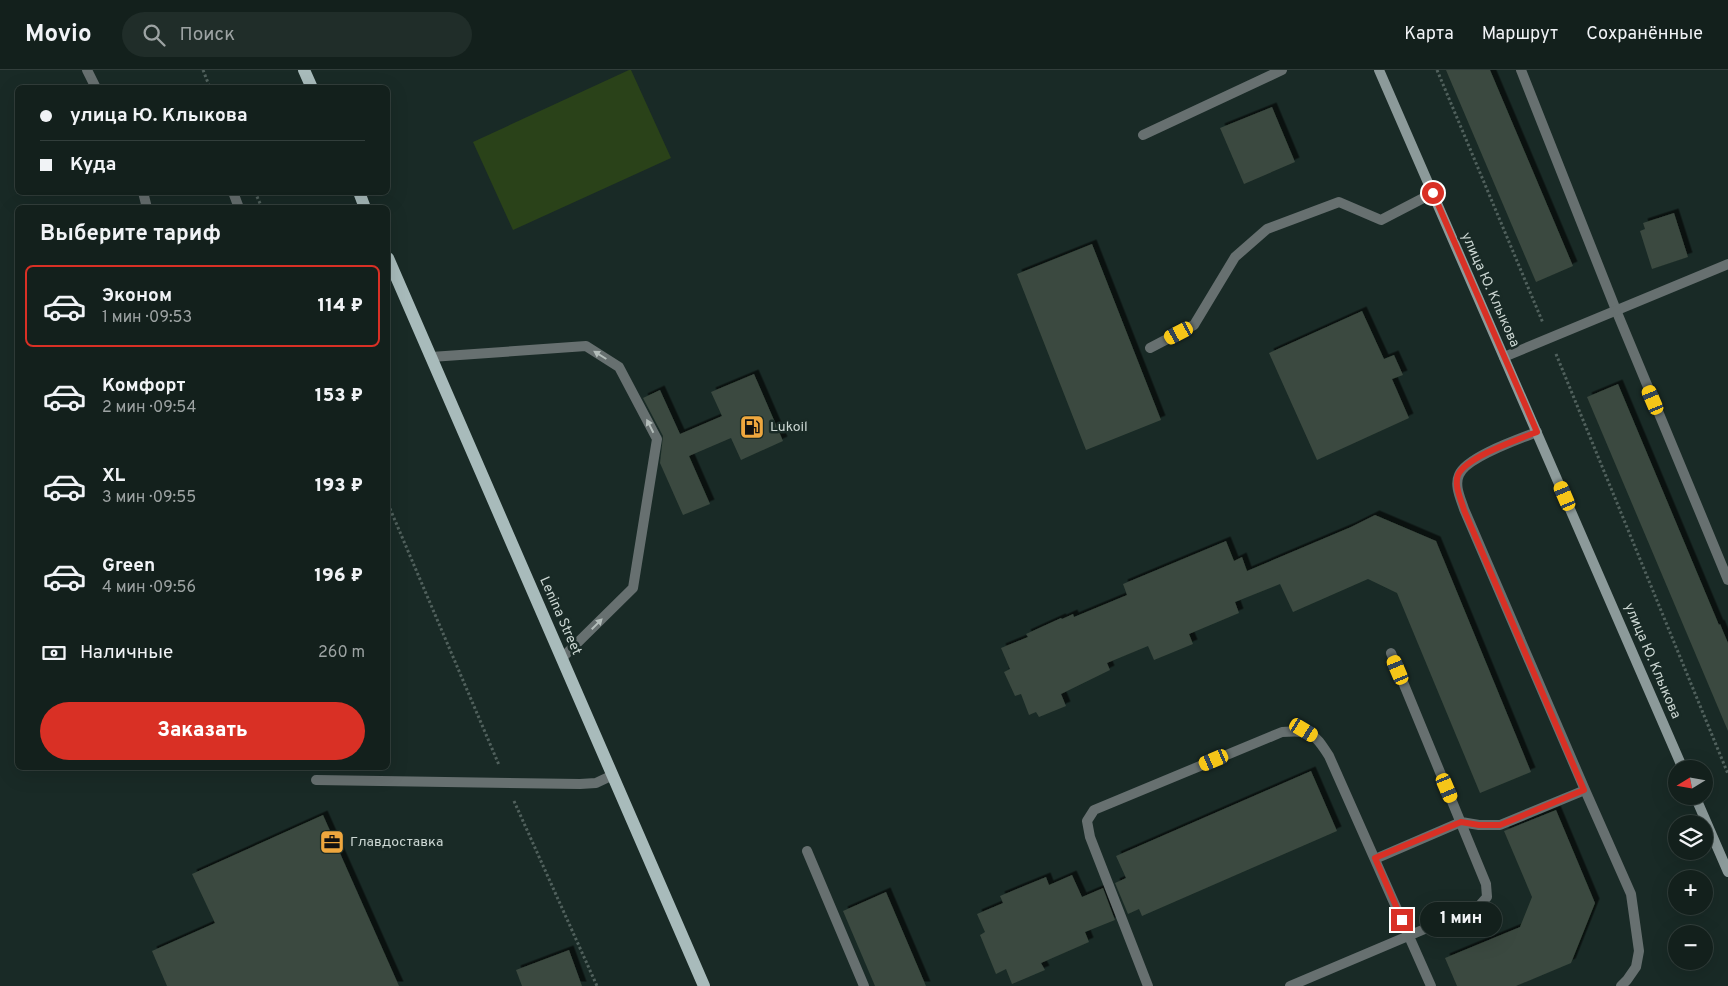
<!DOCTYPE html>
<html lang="ru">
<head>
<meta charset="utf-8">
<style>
	:root { --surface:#13201c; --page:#202d29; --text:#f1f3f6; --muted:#9da3a3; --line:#323e3b; --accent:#d93025 }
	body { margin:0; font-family:Overpass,sans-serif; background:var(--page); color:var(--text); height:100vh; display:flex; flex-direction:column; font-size:19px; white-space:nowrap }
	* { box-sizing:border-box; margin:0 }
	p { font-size:16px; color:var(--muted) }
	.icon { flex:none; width:28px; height:28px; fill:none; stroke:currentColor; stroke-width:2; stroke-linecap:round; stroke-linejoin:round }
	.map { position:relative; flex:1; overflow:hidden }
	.side { position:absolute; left:15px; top:135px; width:375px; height:565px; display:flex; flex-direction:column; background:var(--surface); border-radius:8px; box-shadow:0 5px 20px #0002,0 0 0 1px var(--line) }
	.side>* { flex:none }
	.guide { position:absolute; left:15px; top:15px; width:375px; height:110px; border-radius:8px; box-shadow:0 5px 20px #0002,0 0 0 1px var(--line); display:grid; align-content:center; height:110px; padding:0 25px; background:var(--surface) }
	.needle { width:32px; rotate:259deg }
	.controls { position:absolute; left:1668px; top:690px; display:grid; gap:10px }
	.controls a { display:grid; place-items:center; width:45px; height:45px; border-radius:50%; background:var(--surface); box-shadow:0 5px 20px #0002,0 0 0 1px var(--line); font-size:25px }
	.end { position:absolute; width:22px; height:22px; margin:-11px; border:6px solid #d93025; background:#fff; box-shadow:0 0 0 2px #fff }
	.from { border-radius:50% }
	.bubble { position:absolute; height:35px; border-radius:18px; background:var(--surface); box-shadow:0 5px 20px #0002,0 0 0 1px var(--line); font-size:16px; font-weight:800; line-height:35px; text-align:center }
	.car { position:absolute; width:15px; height:30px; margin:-15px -8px; border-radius:6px; box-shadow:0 0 4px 1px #0007; background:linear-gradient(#f5c518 24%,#345 0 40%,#f5c518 0 76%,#345 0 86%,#f5c518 0) }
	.guide b { display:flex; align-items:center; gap:18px; height:48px; font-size:19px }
	.guide b+b { border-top:1px solid var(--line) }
	.guide i { width:12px; height:12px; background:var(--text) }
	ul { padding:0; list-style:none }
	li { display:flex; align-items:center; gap:15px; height:82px; margin:0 10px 8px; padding:0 15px; border:2px solid transparent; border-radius:8px }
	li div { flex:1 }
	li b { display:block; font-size:19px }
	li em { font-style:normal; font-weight:800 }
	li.current { border-color:var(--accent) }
	li>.icon { width:45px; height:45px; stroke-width:1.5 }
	h2 { padding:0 25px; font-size:22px; line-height:60px }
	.pay { display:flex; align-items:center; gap:12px; height:55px; padding:0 25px; font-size:19px }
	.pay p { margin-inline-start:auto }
	.button { display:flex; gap:10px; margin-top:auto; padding:10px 25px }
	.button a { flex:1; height:58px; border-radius:30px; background:var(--accent); color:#fff; font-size:20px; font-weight:800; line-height:58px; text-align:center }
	header { display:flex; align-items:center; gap:30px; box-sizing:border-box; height:70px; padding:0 25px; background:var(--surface); border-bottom:1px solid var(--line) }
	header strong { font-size:24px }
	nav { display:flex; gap:28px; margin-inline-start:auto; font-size:18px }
	.search { width:350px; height:45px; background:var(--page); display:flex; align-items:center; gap:12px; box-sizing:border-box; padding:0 18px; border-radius:28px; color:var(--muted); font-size:19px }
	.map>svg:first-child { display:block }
</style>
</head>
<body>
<header>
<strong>Movio</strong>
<div class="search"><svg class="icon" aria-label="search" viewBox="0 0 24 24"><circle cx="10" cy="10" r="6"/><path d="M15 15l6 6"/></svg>Поиск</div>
<nav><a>Карта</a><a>Маршрут</a><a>Сохранённые</a></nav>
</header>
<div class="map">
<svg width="1728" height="916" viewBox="0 0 1728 916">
	<defs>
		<filter id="shadow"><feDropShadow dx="4.5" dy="-4.5" stdDeviation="0" flood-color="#0009"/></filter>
	</defs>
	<rect width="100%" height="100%" fill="#192a26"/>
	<!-- green -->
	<path fill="#2a4219" d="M629,0H631L671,88L513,160L473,72Z"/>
	<!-- building -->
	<path fill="#3b493f" filter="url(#shadow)" d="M1446,0H1490L1573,196L1536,212Z
		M1272,37L1295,92L1244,114L1220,58Z
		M1674,143L1688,187L1652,199L1640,161L1645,159L1643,153Z
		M1092,174L1161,350L1086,380L1017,204Z
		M1362,241L1384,289L1394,285L1403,305L1392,309L1409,348L1317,390L1269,283Z
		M754,304L783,371L741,390L731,368L689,386L710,434L683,445L660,393L663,366L643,328L660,320L680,364L722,346L711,322Z
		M1618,314L1719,555L1720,554L1728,573V661L1587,327Z
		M1375,445L1436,471L1531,702L1480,723L1397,523L1368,509L1293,542L1280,514L1235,532L1239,543L1189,564L1193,574L1154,590L1148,576L1107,593L1110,600L1061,624L1066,636L1039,647L1036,642L1029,645L1021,624L1015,626L1004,602L1010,599L1001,578L1028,567L1026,564L1061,548L1062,549L1073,544L1074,547L1127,525L1123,514L1226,471L1234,491L1242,487L1247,501L1351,457Z
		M1311,701L1337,761L1142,846L1139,839L1128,844L1115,813L1126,808L1116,786Z
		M1556,740L1595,833L1571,893L1516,916H1457L1445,888L1520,857L1532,827L1504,761Z
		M323,745L399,916H167L152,881L215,853L192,804Z
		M1072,805L1082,827L1103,818L1115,850L1085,862L1089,872L1041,893L1045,900L1012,914L1006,899L996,904L980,865L985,862L977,844L1003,833L1000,826L1046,807L1049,815Z
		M886,822L926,916H875L843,841Z
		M569,880L582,916H522L516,900Z"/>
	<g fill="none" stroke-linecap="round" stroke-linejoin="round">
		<!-- path -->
		<path stroke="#51615d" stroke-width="3" stroke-dasharray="2.5 2.5" stroke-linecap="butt" d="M203,0L210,18
			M1437,0L1543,253
			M255,122L262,138
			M1556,284L1728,704
			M388,434L499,695
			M514,731L597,916"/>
		<!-- lane -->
		<path stroke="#677070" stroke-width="10" d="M87,0L96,18
			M1521,0L1616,240L1728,510
			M1143,65L1282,0
			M143,122L147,138
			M233,122L239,138
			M1150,278L1194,255L1235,187L1267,159L1339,132L1381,150L1433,123
			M431,287L586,276L619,297L657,369L633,518L562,588
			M1537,362C1519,369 1466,387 1459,405C1454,416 1461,429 1464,439L1585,720L1631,824L1639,881L1636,897L1627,910L1621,916
			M316,710L580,714L596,713L613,705
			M807,781L864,916
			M1375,789L1461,752L1479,755H1500L1585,720
			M1148,916L1090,767L1087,751L1094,740L1282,662C1311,660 1313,661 1329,686L1431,916
			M1290,916L1479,836L1487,827L1486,814L1391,583"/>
		<!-- street -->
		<path stroke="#677070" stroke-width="10" d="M1504,287L1728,194"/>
		<!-- secondary -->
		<path stroke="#8c9a9a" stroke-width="10" d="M1379,0L1683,699
			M1695,726L1728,802"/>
		<!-- primary -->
		<path stroke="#a8bbbb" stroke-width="12" d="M304,0L312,18
			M359,122L365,138
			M388,188L704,916"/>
	</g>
	<!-- one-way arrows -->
	<defs><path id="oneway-solid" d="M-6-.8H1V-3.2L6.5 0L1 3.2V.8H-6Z" transform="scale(1.25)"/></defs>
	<g fill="#b3bdba">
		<use href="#oneway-solid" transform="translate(600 285) rotate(-148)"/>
		<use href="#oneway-solid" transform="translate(650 356) rotate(-117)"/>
		<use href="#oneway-solid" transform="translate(597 554) rotate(-45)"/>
	</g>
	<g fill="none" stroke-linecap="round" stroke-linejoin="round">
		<!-- route -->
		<path stroke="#d93025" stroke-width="6" d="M1402,850L1375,788L1461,752L1479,755H1500L1584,720L1464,440C1461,429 1454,416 1458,405C1466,387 1519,369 1537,362L1433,123"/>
	</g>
	<!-- icons -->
	<defs>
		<symbol id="fuel-square" viewBox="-11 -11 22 22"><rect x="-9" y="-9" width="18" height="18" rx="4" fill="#efa73e" stroke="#192a26"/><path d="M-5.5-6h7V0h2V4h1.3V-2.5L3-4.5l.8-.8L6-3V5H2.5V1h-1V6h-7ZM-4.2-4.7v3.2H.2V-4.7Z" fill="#111"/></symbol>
		<symbol id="office-square" viewBox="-11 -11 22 22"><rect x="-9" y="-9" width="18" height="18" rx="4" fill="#efa73e" stroke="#192a26"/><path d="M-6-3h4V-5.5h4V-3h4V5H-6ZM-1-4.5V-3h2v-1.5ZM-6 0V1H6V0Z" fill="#111"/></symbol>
	</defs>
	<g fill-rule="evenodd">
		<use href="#fuel-square" x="738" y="343" width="28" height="28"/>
		<use href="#office-square" x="318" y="758" width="28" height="28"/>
	</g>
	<g text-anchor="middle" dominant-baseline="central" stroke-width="5" stroke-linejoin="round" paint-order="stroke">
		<!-- street labels -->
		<g font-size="14" fill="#ccd7d3" stroke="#192a26">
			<text transform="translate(1490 220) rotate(66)">улица Ю. Клыкова</text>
			<text transform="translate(560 546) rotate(66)">Lenina Street</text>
			<text transform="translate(1652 591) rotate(67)">улица Ю. Клыкова</text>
		</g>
		<!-- poi labels -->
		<g font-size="14" fill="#ccd7d3" stroke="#192a26" text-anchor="start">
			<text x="770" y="357">Lukoil</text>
			<text x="350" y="772">Главдоставка</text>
		</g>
	</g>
</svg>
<div class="controls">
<a><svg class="needle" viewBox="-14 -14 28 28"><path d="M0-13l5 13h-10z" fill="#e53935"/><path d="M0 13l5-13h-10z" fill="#9da3a3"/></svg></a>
<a><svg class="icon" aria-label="layers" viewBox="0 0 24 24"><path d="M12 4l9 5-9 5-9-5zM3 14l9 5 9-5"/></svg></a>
<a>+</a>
<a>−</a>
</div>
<i class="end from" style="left:1433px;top:123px"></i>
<i class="end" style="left:1402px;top:850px"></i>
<div class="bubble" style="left:1420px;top:832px;width:82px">1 мин</div>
<i class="car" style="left:1179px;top:263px;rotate:242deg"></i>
<i class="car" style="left:1653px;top:330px;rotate:337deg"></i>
<i class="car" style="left:1565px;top:426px;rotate:337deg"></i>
<i class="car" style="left:1398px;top:600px;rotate:337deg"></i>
<i class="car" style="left:1304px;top:660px;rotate:121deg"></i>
<i class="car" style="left:1214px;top:690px;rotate:247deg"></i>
<i class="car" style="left:1447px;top:718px;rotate:157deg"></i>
<div class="guide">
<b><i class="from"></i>улица Ю. Клыкова</b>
<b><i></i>Куда</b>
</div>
<section class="side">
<h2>Выберите тариф</h2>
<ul>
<li class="current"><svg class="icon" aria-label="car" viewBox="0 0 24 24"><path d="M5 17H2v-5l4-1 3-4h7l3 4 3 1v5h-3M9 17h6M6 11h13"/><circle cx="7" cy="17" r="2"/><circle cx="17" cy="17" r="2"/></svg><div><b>Эконом</b><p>1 мин · 09:53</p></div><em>114 ₽</em></li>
<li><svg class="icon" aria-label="car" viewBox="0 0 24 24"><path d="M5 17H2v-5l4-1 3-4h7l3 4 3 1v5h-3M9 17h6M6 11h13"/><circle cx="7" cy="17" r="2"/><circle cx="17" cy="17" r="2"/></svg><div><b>Комфорт</b><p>2 мин · 09:54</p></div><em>153 ₽</em></li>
<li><svg class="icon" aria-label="car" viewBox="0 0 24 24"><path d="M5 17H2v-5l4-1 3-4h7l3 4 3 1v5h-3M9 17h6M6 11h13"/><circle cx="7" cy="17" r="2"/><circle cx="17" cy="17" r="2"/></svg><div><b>XL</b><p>3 мин · 09:55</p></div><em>193 ₽</em></li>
<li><svg class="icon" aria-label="car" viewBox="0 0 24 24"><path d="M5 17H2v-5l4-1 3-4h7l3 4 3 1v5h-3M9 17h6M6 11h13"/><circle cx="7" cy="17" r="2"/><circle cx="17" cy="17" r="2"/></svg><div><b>Green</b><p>4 мин · 09:56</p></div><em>196 ₽</em></li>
</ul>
<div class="pay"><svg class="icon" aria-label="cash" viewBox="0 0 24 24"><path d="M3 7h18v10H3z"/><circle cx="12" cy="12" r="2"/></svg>Наличные<p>260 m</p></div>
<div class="button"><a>Заказать</a></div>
</section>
</div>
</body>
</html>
